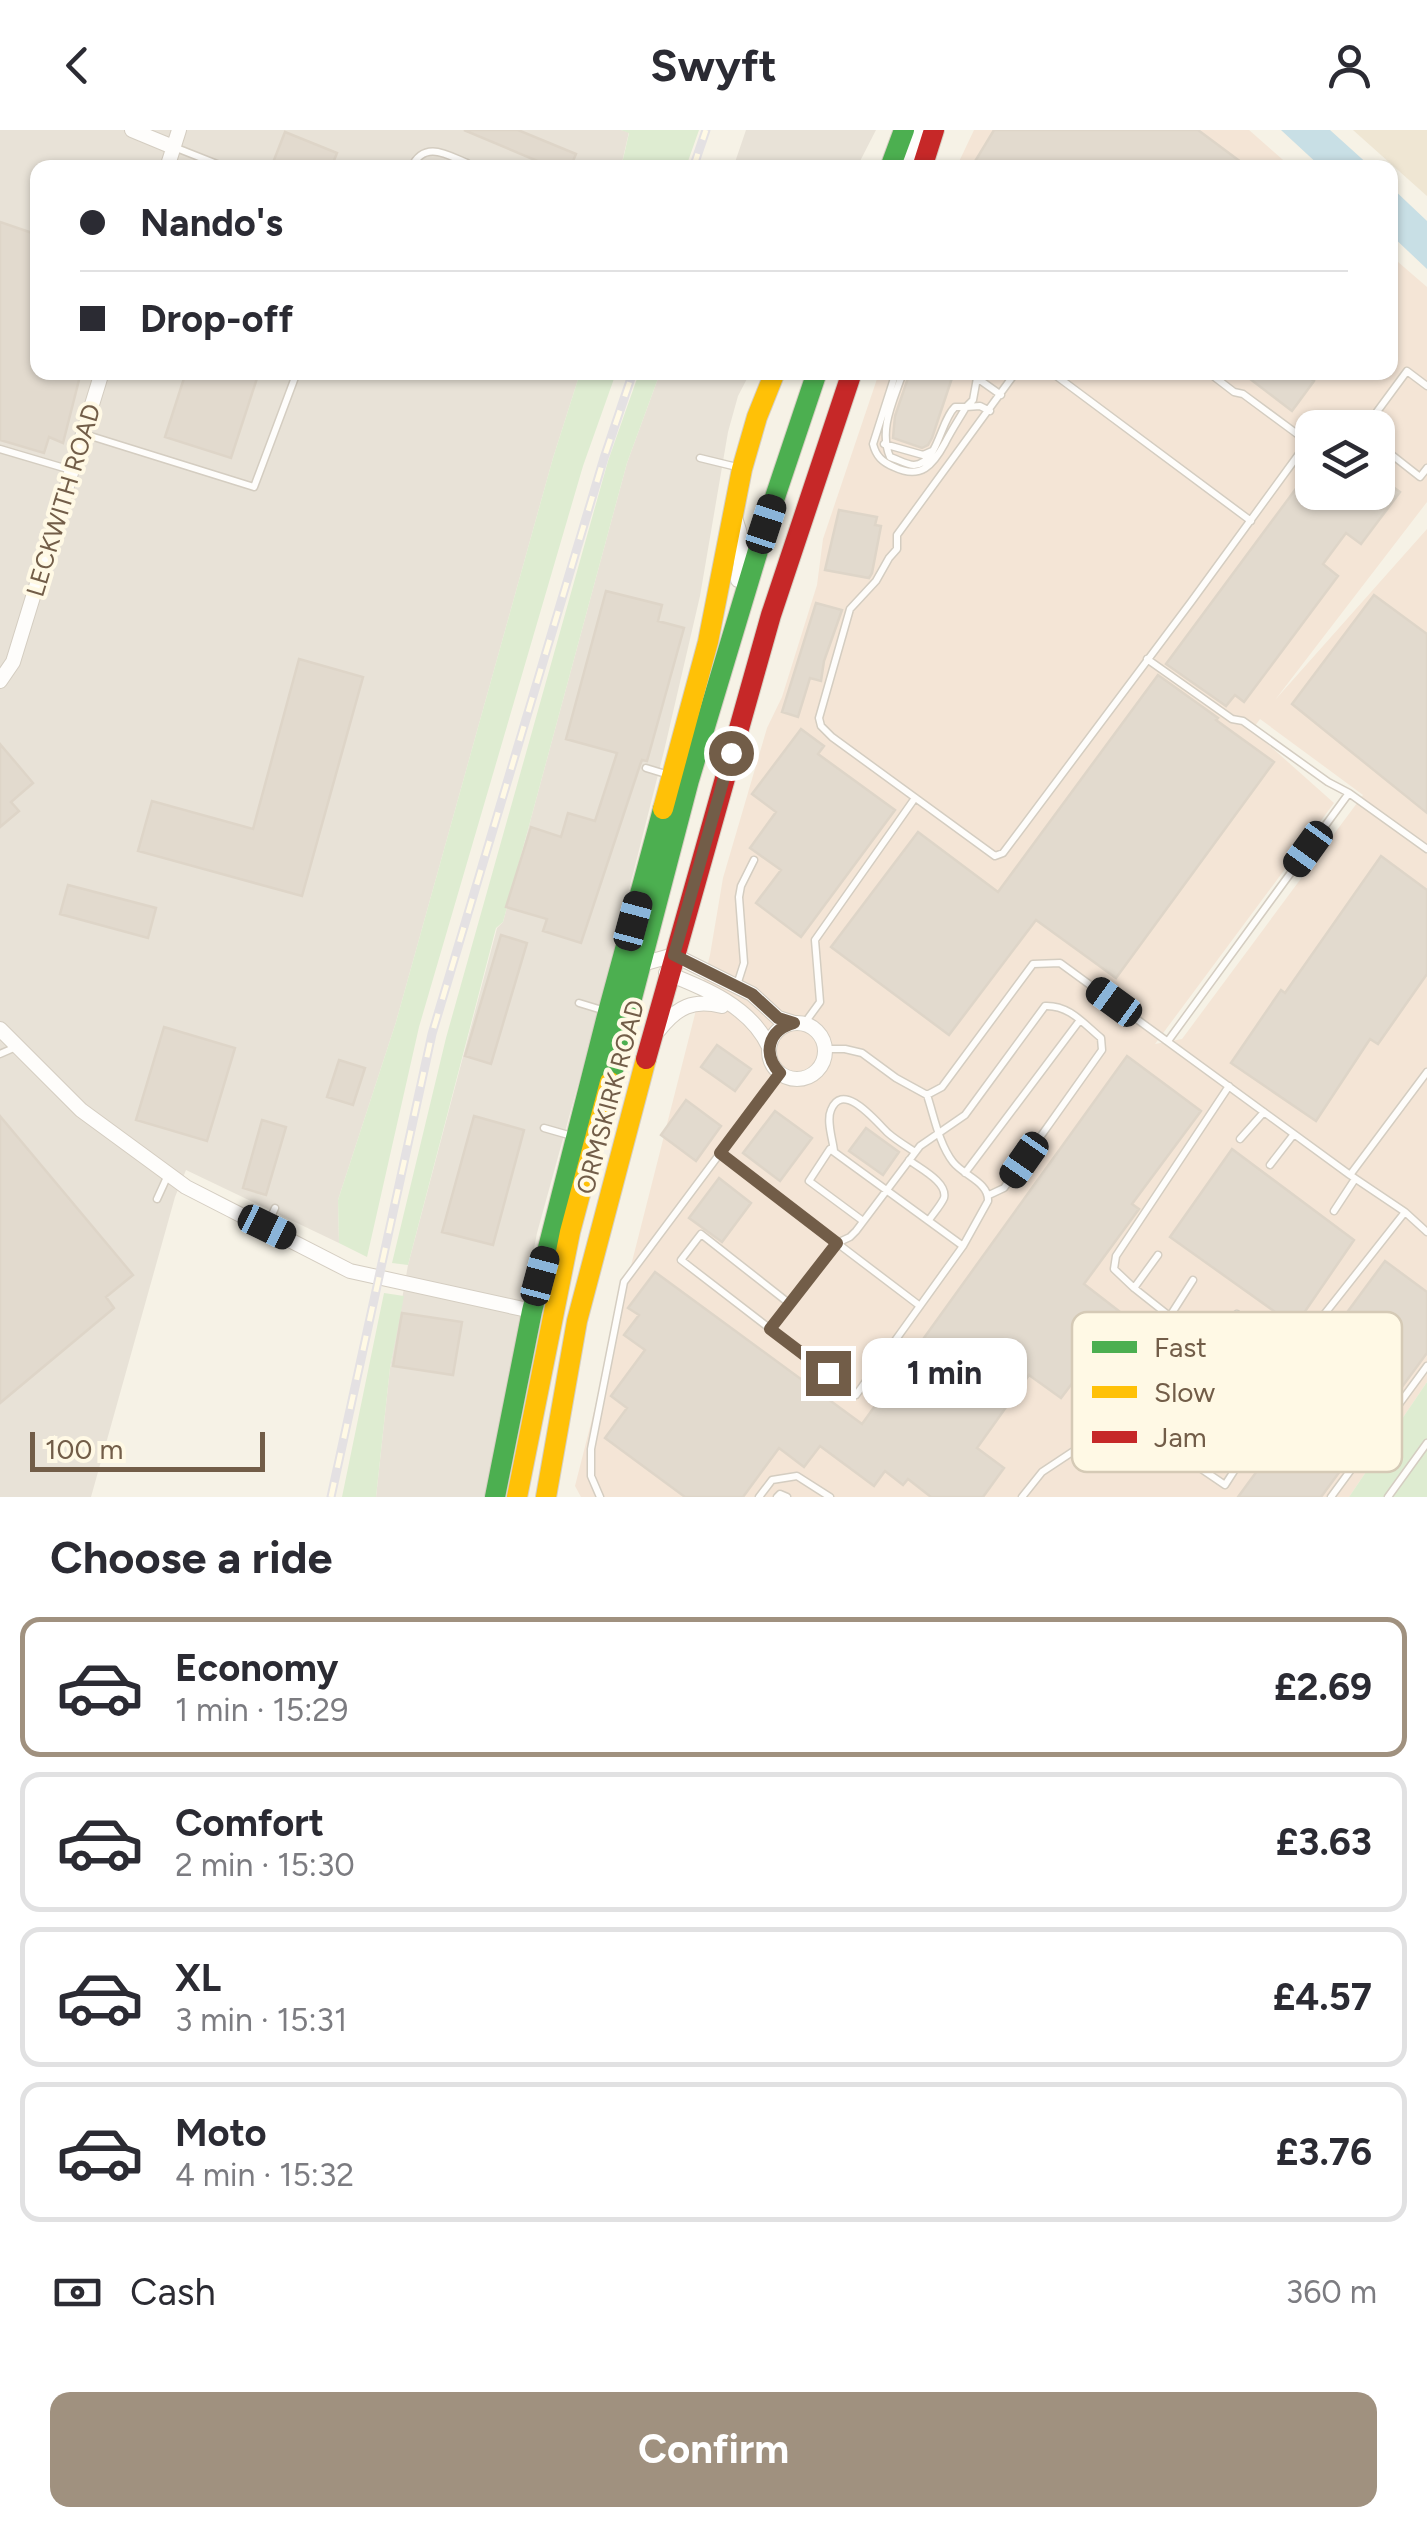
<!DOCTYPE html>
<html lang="en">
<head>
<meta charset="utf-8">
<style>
	:root { --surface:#fff; --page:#f2f2f3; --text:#2b2b33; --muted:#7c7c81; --line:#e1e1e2; --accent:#a0917f }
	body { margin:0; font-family:Figtree,sans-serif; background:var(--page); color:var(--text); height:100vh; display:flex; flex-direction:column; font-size:38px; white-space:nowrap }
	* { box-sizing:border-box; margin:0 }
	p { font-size:32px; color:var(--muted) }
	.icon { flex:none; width:55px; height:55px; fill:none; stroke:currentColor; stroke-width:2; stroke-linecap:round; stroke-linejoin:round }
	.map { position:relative; height:1367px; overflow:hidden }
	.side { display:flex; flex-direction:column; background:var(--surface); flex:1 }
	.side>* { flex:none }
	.hud { position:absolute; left:30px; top:30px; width:1368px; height:220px; border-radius:20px; box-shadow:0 2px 8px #0004; display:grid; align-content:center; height:220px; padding:0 50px; background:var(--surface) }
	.tools { position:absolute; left:1295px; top:280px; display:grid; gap:20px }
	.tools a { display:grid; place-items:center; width:100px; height:100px; border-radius:20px; background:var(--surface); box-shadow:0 2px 8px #0004; font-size:50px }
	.scale { position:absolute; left:30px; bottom:25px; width:235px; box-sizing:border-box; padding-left:10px; border:5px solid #725d48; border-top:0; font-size:28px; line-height:35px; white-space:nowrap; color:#725d48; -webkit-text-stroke:8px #fff9e5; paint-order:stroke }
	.end { position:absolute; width:45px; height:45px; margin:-22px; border:12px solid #725d48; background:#fff; box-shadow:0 0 0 5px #fff }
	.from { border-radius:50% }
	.bubble { position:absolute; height:70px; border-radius:20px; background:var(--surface); box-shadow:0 2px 8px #0004; font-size:32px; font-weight:700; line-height:70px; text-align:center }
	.car { position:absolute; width:30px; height:60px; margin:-30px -15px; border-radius:12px; box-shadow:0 0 8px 2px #0007; background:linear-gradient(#222 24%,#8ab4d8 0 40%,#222 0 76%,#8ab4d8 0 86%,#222 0) }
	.hud b { display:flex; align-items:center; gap:35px; height:95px; font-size:38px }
	.hud b+b { border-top:2px solid var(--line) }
	.hud i { width:25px; height:25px; background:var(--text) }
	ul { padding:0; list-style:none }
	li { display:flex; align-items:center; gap:30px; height:140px; margin:0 20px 15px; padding:0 30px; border:5px solid var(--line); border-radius:20px }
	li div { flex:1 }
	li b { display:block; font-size:38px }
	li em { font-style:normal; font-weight:700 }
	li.on { border-color:var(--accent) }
	li>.icon { width:90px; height:90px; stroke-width:1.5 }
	h2 { padding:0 50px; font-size:45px; line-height:120px }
	.pay { display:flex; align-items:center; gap:25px; height:110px; padding:0 50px; font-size:38px }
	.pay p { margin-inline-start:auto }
	.primary-button { display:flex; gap:20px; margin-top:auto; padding:20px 50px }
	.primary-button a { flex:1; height:115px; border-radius:20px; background:var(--accent); color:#fff; font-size:40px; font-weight:700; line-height:115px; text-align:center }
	header { display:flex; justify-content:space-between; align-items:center; height:130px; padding:0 50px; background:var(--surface); font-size:45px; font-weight:700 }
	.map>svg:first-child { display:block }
</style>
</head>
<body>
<header><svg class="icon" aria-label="back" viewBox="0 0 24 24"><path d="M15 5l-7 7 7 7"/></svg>Swyft<svg class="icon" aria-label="person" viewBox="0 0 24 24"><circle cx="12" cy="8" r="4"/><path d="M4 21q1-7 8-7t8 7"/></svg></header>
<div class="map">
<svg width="1427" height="1367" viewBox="0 0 1427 1367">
	<rect width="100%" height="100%" fill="#f6f2e6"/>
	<!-- residential -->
	<path fill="#efe6d3" d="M1353,0H1427V66Z"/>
	<!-- commercial -->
	<path fill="#f4e5d6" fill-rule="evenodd" d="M974,0H1249L1291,37L956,38Z
		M1390,125L1427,157V372L1275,570L1427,399V1252L1349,1367H581L575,1356L710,825L723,748L767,598L782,567L817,455L823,409L879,243L1390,242ZM1312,298H1378V362H1312ZM1260,589L1363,665L1182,909L1155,914L1334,673L1252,600Z"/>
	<!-- industrial -->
	<path fill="#e8e2d7" d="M0,0H621L629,2L621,37L38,38V242L580,243L553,328L396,892L338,1070L339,1113L186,1040L175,1067L91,1367H0Z
		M746,0H876L857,37L733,38Z
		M660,243H750L738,266L728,302L700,466L664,621L600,875L537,1103L487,1367H376L390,1238L408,1135L497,798L503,792L627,333Z"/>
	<!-- green -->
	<path fill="#deecd1" d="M621,0H699L686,37L621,38L629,3Z
		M580,243H616L583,336L419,897L367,1127L339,1113L338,1070L396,892L553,328Z
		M639,243H660L627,333L503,792L496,798L408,1135L392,1133L446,908L608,331Z
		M384,1163L404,1166L390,1238L376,1367H342Z
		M1427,1252V1367H1349Z"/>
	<!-- water -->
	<path fill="#c8dfe5" d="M1281,0H1330L1371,37H1321Z
		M1390,56L1427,91V139L1390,104Z"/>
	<!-- building -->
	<path fill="#e2dace" stroke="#ded5c8" stroke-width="2.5" d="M464,0H518L576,24L570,38H554Z
		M994,0H1198L1249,38H971Z
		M285,2L337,23L331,38H292L274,30Z
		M0,92L38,105V242H81L63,313L49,307L44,323L0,310Z
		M186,242H259L231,328L165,307Z
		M910,242H954L932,308L928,315L922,318L893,308L895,286Z
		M1241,242H1302L1314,251L1292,281Z
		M1312,337V362H1378V346L1400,362L1361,414L1346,403L1323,434L1338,446L1244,572L1235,565L1226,576L1166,534Z
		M839,380L877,387L875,395L881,396L872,443L869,448L825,440Z
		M606,461L662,475L658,491L684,498L647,631L642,630L640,635L581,813L543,801L547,789L506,777L531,697L561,707L568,683L595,691L617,623L566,609Z
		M1374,465L1427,504V683L1292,574Z
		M816,473L842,480L824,531L821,551L810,548L798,587L782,582Z
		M299,529L363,547L302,766L138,721L152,671L253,699Z
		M1158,545L1218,588L1216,590L1274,632L1116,848L1036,790L949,905L831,817L918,702L998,762Z
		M801,599L824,616L818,624L895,680L801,807L756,773L781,740L750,718L776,682L752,664Z
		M0,614L33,653L11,672L19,681L0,697Z
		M1381,726L1427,760V844L1378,914L1370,909L1316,991L1231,933L1281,860L1285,863Z
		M68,755L156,778L148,808L60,784Z
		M501,805L527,813L491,934L465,926Z
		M164,897L235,918L207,1011L136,990Z
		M717,915L751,939L735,961L701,937Z
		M1127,926L1201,981L1132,1074L1139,1079L1084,1154L1124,1185L1061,1268L1029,1245L977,1318L1004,1338L983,1367H931L908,1349L903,1355L885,1341L874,1356L820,1316L804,1337L779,1318L743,1367H685L605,1308L627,1278L611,1266L645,1220L624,1205L639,1185L628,1178L655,1142L862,1294Z
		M339,930L365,938L353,975L327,967Z
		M686,970L721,996L696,1031L661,1005Z
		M775,981L812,1008L780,1051L743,1023Z
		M0,986L133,1145L106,1167L114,1178L0,1273Z
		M474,986L524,1000L493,1115L442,1102Z
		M262,990L286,997L266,1065L243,1058Z
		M866,998L899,1022L883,1045L849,1021Z
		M1232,1019L1354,1110L1295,1196L1170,1107Z
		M719,1048L751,1073L722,1112L689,1088Z
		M1385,1131L1427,1162V1223L1321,1367H1238L1334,1236L1317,1223Z
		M402,1183L462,1192L453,1245L393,1236Z"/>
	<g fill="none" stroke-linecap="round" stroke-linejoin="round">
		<defs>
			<path id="lane" d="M174,17L227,38
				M411,38C424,10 446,24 467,33
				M896,242L873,314C876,326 882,332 894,337C921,350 933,335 945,313C951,301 959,289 966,277L980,276L990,281
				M903,242C894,270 878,299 890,327C897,329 907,335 914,335C938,334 940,291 955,277H966L973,270L977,248
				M976,242L977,248L1001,265
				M1016,242L897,405V419L889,428L876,451L850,479L819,588L821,596L832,607L995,726L1003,723L1191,472L1312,306
				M1051,242L1251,391
				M1208,242L1234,262L1243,264L1308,312
				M1320,298C1330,290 1344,292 1354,298
				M1365,298L1407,241L1427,256
				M84,304L254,357L297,242
				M884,314L923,325L932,321
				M1378,314L1420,347L1427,338
				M0,319L71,340
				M700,328L741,338
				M1147,529L1232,589L1243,591L1328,652L1349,663L1427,719
				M646,638L669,645
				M737,855L744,833L739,767L741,756L754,730
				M579,873L602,880
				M804,894L820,872L815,810L915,668
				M1168,911L1349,663
				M825,919H845L862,923L896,948L927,965L942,957L1033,834L1060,833L1350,1045L1405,1082L1427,1102
				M0,924L16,917
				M1229,956L1116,1126L1114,1139L1134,1158L1249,1249L1270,1253L1405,1082
				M544,998L572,1006
				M1240,1009L1264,982
				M834,1021C833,1010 826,991 831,980C843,949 878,994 888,1003C896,1010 906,1016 915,1022
				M719,1023L837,1113L790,1174L701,1104L681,1130L856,1265L963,1116L988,1071C989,1052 964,1046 953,1032C939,1014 934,986 927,965
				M909,1030C919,1038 948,1052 944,1068C941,1075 933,1084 929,1090
				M1270,1035L1294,1004
				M965,1043L1080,890
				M1350,1045L1427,942
				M157,1069L168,1045
				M1334,1081L1355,1049
				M863,1091L809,1051L830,1019L963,1116
				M267,1096L275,1078
				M1134,1158L1158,1125
				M920,1176L837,1113L850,1107L856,1101L920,1016L965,985L1045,876C1069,875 1083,893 1101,908L1102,920L1004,1058L989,1065
				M1170,1186L1193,1150
				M770,1199L790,1174
				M1214,1221L1237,1184
				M1125,1287L1225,1355L1270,1285V1253
				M600,1367L591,1346V1319L624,1152L780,943
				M759,1367L772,1350L797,1346L830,1367
				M777,1367L780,1364L787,1367
				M1022,1367L1042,1342L1125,1287L1183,1197
				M1331,1367L1427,1236
				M1388,1367L1427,1313"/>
			<path id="street" d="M132,0L173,17
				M167,38L179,0
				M907,38L919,4L924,0
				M733,384C744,407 743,426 738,450
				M0,551L13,532L102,242
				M642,834L674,825L752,864L778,888L794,893
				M666,843C705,858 751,877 769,917
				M769 921a28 28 0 1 1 56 0a28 28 0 1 1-56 0Z
				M0,899L81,980L186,1057L350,1141L532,1181
				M659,900C677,877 693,869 722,876"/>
			<path id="fast" d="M890,38L904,0
				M610,952L689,650L766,394L817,242
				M495,1367L532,1181L608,882L663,679"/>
			<path id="slow" d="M663,679L708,512L742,339L757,287L775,242
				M517,1367L570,1102L610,952
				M546,1367L577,1191L646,929"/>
			<path id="jam" d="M922,38L934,0
				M646,929L771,485L852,242"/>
		</defs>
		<!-- lane casing -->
		<use href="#lane" stroke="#d4cdc1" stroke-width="9"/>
		<!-- street casing -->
		<use href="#street" stroke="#d4cdc1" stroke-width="16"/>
		<!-- fast casing -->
		<use href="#fast" stroke="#d6cfc3" stroke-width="22"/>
		<!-- slow casing -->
		<use href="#slow" stroke="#d6cfc3" stroke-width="22"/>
		<!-- jam casing -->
		<use href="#jam" stroke="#d6cfc3" stroke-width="22"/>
		<!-- lane -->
		<use href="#lane" stroke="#fefdfb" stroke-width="6"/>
		<!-- street -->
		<use href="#street" stroke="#fefdfb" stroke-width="14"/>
		<!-- fast -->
		<use href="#fast" stroke="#4caf50" stroke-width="20"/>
		<!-- slow -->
		<use href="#slow" stroke="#ffc107" stroke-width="20"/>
		<!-- jam -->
		<use href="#jam" stroke="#c62828" stroke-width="20"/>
		<defs>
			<path id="rail" d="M693,38L706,0
				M331,1367L432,904L604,328L633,242"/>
		</defs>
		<!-- rail casing -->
		<use href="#rail" stroke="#e4e1e3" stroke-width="9"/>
		<!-- rail -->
		<use href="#rail" stroke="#fff9e5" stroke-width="5" stroke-dasharray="15" stroke-linecap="butt"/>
	</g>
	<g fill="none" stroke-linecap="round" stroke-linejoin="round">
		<!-- route -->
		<path stroke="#725d48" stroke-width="12" d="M731,623L674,825L752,864L778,888L794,893C768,900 762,924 780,943L720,1023L837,1113L770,1199L828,1243"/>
	</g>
	<g text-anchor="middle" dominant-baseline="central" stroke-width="8" stroke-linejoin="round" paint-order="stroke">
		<!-- street labels -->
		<g font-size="25" fill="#725d48" stroke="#fff9e5">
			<text transform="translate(63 370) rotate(-73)">LECKWITH ROAD</text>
			<text transform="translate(610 967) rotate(-75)">ORMSKIRK ROAD</text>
		</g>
	</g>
	<!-- legend -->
	<rect x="1072" y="1182" width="330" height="160" rx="15" fill="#fff9e5" stroke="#d5cab6" stroke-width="2.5"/>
	<rect x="1092" y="1211" width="45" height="12" fill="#4caf50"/>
	<rect x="1092" y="1256" width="45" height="12" fill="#ffc107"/>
	<rect x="1092" y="1301" width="45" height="12" fill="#c62828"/>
	<g font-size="28" fill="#725d48">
		<text x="1154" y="1227">Fast</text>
		<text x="1154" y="1272">Slow</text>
		<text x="1154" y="1317">Jam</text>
	</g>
</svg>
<div class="tools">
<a><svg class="icon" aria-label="layers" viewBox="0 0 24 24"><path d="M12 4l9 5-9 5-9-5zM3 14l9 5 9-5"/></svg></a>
</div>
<div class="scale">100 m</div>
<i class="end from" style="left:731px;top:623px"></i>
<i class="end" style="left:828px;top:1243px"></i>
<div class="bubble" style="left:862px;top:1208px;width:165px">1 min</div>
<i class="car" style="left:766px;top:394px;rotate:18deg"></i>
<i class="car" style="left:1308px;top:719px;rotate:216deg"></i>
<i class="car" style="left:633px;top:791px;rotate:15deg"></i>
<i class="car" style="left:1114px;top:872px;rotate:306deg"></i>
<i class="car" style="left:1024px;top:1030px;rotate:215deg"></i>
<i class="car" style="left:267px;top:1097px;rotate:116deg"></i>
<i class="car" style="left:540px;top:1146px;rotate:15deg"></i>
<div class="hud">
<b><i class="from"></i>Nando's</b>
<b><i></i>Drop-off</b>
</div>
</div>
<section class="side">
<h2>Choose a ride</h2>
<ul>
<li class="on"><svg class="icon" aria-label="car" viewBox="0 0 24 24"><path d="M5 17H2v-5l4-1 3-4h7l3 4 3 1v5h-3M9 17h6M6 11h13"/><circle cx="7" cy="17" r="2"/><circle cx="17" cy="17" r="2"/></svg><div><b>Economy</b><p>1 min · 15:29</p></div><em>£2.69</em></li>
<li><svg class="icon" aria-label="car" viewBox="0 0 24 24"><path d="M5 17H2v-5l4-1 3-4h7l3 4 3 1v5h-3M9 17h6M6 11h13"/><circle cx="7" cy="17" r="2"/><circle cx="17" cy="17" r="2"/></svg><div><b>Comfort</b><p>2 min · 15:30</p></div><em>£3.63</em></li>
<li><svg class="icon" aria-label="car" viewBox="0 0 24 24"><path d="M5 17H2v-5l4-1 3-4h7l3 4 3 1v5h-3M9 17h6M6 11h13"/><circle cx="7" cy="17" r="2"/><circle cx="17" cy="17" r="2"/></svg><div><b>XL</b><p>3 min · 15:31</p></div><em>£4.57</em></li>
<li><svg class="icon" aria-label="car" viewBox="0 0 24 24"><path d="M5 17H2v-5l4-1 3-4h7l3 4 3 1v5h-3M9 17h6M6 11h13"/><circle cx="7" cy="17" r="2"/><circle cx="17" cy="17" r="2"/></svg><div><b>Moto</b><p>4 min · 15:32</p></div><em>£3.76</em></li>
</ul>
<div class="pay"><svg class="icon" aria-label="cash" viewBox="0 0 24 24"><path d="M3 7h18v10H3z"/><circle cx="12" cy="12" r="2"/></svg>Cash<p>360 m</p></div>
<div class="primary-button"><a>Confirm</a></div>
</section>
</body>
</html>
